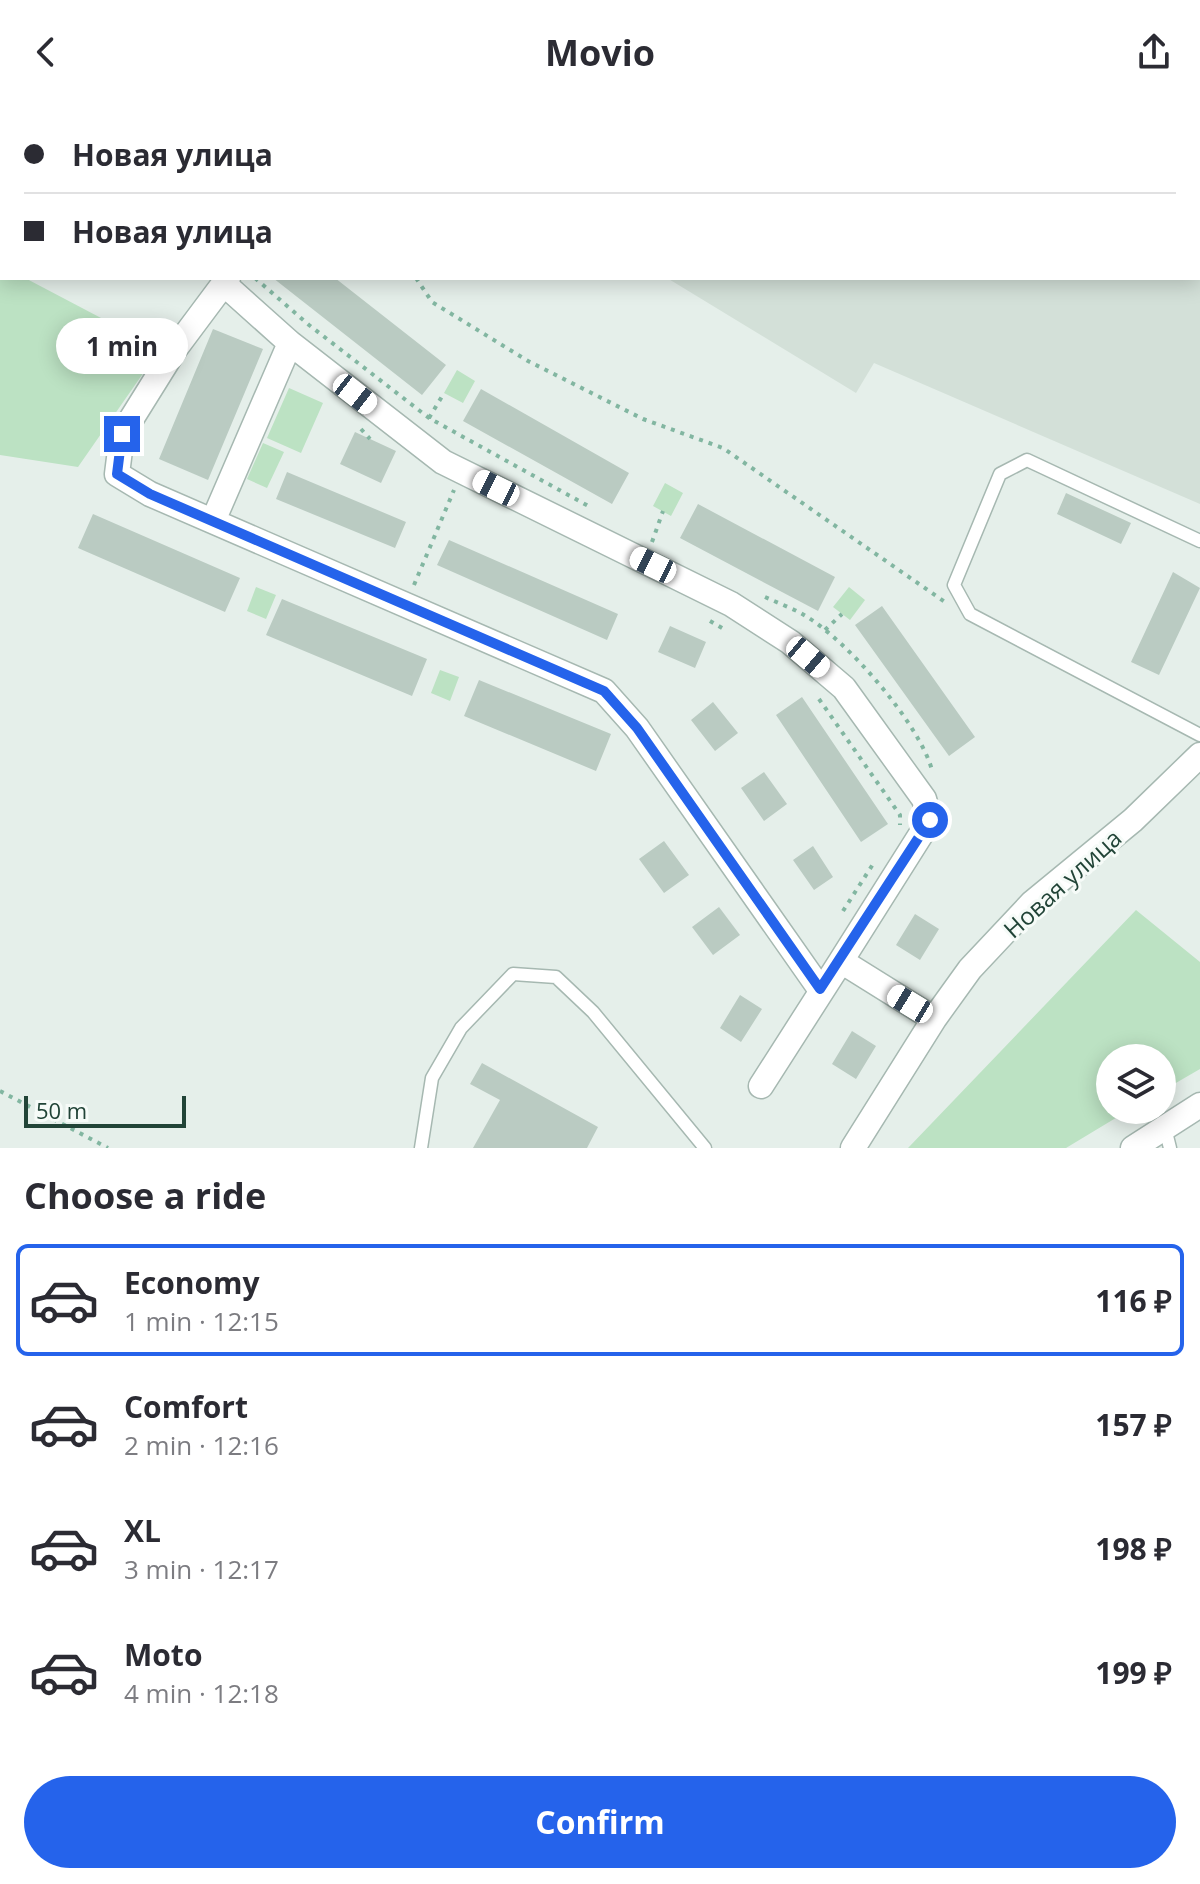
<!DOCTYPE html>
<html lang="en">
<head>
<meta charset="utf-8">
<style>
	:root { --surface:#fff; --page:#f7f7f7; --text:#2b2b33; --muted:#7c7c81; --line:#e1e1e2; --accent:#2563eb }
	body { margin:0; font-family:"Open Sans",sans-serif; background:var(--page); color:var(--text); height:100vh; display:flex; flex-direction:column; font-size:30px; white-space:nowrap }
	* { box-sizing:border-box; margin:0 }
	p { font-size:26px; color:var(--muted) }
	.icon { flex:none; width:44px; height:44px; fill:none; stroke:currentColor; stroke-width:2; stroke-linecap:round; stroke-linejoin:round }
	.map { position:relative; height:1044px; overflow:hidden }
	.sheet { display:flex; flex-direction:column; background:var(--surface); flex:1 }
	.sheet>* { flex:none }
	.guide { position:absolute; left:0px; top:0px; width:1200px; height:176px; box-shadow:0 4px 20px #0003; display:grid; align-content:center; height:176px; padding:0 24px; background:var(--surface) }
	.controls { position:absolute; left:1096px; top:940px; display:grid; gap:16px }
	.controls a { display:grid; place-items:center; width:80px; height:80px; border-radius:50%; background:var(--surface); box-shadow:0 4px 20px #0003; font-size:40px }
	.scale { position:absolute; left:24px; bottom:20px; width:162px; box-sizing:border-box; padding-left:8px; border:4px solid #214437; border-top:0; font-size:22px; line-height:28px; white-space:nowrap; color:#214437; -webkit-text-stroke:6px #f6fbf8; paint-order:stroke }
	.end { position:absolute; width:36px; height:36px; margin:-18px; border:10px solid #2563eb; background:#fff; box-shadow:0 0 0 4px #fff }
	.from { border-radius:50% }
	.bubble { position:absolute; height:56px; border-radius:28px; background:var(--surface); box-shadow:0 4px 20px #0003; font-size:26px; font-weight:700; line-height:56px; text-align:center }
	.car { position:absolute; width:24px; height:48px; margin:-24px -12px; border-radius:10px; box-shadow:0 0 6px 2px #0007; background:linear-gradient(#fff 24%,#345 0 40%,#fff 0 76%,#345 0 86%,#fff 0) }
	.guide b { display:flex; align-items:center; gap:28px; height:76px; font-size:30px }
	.guide b+b { border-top:2px solid var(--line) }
	.guide i { width:20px; height:20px; background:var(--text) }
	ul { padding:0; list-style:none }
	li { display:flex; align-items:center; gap:24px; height:112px; margin:0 16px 12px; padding:0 8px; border:4px solid transparent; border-radius:12px }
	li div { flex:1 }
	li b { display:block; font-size:30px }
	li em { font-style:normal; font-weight:700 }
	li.selected { border-color:var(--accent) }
	li>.icon { width:72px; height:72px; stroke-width:1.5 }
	h2 { padding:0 24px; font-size:36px; line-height:96px }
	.button { display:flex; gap:16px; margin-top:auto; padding:16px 24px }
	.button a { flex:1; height:92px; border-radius:48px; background:var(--accent); color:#fff; font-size:32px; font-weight:700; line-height:92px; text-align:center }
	header { display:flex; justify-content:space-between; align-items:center; height:104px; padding:0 24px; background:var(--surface); font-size:36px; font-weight:700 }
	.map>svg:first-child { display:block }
</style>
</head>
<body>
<header><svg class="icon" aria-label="back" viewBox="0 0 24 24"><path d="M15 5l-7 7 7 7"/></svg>Movio<svg class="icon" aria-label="share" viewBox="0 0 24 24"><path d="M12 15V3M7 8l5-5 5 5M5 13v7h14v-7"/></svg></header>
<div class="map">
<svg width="1200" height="1044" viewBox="0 0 1200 1044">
	<rect width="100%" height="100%" fill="#e5efea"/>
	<!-- built -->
	<path fill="#d3e0d8" d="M380,0H1200V400L874,259L856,289L667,174H1198V2Z"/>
	<!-- green -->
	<path fill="#bce2c3" d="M0,161L2,174H25L160,245L78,363L0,351Z
		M457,266L475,277L463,299L444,289Z
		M289,284L323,299L301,349L267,334Z
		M263,339L284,348L267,384L247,375Z
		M665,379L683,389L671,412L653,402Z
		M256,483L276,491L266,515L247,507Z
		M849,483L865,496L850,516L833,503Z
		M440,566L459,573L450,597L431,589Z
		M1136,806L1200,858V965L1162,987V954H1110V1006H1129L1066,1044H908Z"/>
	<!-- building -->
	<path fill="#bacbc2" d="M273,174H335L446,261L422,291Z
		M213,225L263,245L208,376L159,355Z
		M481,285L629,369L612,400L463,317Z
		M355,328L396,347L381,379L340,360Z
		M287,368L406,418L395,444L276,395Z
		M1066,389L1131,419L1121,440L1057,410Z
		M698,400L835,473L818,507L680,434Z
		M93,410L240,474L225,508L78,444Z
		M449,436L618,510L607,536L437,461Z
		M1173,468L1200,484L1159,571L1131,558Z
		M282,495L427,555L412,592L266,531Z
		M882,502L975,633L949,652L855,521Z
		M670,522L706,538L695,564L658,548Z
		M479,576L611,630L596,667L464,612Z
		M802,593L888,720L861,738L776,611Z
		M713,598L738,629L715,647L691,616Z
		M764,668L787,700L764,717L741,684Z
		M664,737L689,771L664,789L639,755Z
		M813,742L833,773L814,786L793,756Z
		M719,803L740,831L713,851L692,823Z
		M915,810L939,825L920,856L896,841Z
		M740,891L762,905L741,938L720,924Z
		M852,927L876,942L856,975L832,960Z
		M482,959L598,1023L587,1044H473L500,996L470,980Z"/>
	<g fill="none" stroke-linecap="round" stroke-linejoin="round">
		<defs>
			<path id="service" d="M184,0L187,2
				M566,0L570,2
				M847,0L851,2
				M1192,0L1195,2
				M1072,2L1073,0
				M1200,437L1027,356L1000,370L954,481L970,510L1200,631
				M1165,1024L1170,1044
				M421,1044L432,974L461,924L513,870L556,873L593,908L705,1044"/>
			<path id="minor" d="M319,0L321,2
				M228,174L175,245L122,330L117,370L150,390L604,587L637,624L820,885
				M223,179L290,239L443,358L731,500L790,538L844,584L924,695L930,716L841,857
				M213,417L290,239
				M761,982L841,857L934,915
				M853,1044L934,915L970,865L1032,799L1133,716L1200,651
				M1133,1044L1200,1001"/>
		</defs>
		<!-- service casing -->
		<use href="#service" stroke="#a6b8b1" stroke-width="15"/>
		<!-- minor casing -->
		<use href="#minor" stroke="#a6b8b1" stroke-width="27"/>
		<!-- path -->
		<path stroke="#82b6a1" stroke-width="4" stroke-dasharray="4 6" stroke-linecap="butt" d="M255,174L309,221L429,314L590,403
			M416,174L432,198L528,257L643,315L723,344L945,498
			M429,314L444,289
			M361,325L370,335
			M652,438L663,407
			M414,481L454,386
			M765,493C778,499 792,504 804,511C847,536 919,619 932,666
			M710,517L727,527
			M825,526L842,510
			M819,595L900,711V721
			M843,807L875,757
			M0,987L108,1044"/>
		<!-- service -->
		<use href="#service" stroke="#fff" stroke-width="12"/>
		<!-- minor -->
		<use href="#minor" stroke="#fff" stroke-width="24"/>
	</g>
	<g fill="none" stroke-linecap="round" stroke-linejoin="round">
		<!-- route -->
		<path stroke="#2563eb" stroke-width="10" d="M122,330L117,370L150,390L604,587L637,624L820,885L930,716"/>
	</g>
	<g text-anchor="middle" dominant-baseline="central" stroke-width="6" stroke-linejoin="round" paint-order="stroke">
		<!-- street labels -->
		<g font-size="24" fill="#214437" stroke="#f6fbf8">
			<text transform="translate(1062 779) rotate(-42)">Новая улица</text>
		</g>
	</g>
</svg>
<div class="controls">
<a><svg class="icon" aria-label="layers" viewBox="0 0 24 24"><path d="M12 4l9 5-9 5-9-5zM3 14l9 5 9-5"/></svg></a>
</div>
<div class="scale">50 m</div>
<i class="end from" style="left:930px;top:716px"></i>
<i class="end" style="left:122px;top:330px"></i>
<div class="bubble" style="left:56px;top:214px;width:132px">1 min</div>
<i class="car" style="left:355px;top:290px;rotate:128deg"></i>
<i class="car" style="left:496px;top:384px;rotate:296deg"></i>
<i class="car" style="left:653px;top:461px;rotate:296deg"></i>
<i class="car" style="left:808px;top:553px;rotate:130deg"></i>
<i class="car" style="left:910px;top:900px;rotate:301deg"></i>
<div class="guide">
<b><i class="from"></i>Новая улица</b>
<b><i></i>Новая улица</b>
</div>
</div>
<section class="sheet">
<h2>Choose a ride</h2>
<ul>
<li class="selected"><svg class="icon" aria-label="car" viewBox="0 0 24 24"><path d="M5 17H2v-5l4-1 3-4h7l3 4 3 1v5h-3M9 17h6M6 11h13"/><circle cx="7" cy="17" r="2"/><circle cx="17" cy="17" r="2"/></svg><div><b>Economy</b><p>1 min · 12:15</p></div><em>116 ₽</em></li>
<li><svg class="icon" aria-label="car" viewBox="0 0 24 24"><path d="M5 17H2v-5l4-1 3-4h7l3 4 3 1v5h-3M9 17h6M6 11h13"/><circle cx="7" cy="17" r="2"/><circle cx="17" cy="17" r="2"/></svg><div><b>Comfort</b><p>2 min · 12:16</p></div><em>157 ₽</em></li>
<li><svg class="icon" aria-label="car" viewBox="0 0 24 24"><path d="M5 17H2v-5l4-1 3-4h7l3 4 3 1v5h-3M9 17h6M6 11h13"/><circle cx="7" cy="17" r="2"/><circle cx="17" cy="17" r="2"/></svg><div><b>XL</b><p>3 min · 12:17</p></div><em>198 ₽</em></li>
<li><svg class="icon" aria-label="car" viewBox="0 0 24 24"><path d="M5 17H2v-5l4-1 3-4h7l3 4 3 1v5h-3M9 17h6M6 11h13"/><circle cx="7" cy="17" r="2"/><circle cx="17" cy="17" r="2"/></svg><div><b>Moto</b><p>4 min · 12:18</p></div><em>199 ₽</em></li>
</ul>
<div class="button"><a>Confirm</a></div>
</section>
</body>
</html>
